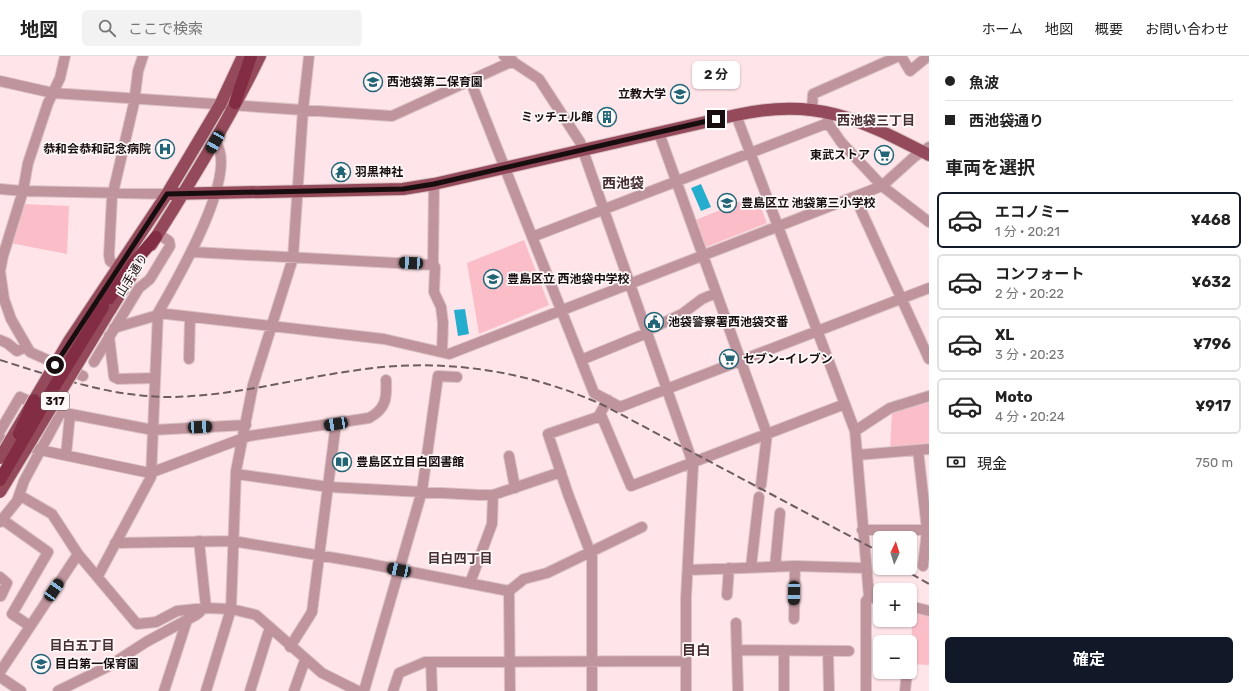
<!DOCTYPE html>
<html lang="ja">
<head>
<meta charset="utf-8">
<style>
	:root { --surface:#fff; --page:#f2f2f2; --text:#222; --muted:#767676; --line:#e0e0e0; --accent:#111827 }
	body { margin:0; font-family:Rubik,"Noto Sans JP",sans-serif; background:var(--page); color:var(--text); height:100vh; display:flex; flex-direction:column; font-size:15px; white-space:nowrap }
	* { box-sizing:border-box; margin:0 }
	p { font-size:13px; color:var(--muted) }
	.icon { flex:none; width:22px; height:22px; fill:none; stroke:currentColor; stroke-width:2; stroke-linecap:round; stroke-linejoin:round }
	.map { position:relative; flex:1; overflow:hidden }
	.side { display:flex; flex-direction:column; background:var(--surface); width:320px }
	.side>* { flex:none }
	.top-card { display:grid; align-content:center; height:88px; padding:0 16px; background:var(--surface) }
	.needle { width:26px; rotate:4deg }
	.controls { position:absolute; left:873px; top:475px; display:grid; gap:8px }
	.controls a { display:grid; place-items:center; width:44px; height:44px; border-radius:6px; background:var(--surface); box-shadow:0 1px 3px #0004; font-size:20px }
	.end { position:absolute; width:18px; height:18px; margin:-9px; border:5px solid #180e10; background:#fff; box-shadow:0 0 0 2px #fff }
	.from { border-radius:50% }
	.bubble { position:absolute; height:28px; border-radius:6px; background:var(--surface); box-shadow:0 1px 3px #0004; font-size:13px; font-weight:700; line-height:28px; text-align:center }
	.car { position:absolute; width:12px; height:24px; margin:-12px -6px; border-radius:5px; box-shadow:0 0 3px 1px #0007; background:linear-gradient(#222 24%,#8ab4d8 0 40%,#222 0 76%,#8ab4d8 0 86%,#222 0) }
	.top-card b { display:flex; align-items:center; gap:14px; height:38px; font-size:15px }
	.top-card b+b { border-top:1px solid var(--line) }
	.top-card i { width:10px; height:10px; background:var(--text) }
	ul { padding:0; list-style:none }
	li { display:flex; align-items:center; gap:12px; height:56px; margin:0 8px 6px; padding:0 8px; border:2px solid var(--line); border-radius:6px }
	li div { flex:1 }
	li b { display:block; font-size:15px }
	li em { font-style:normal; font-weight:700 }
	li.selected { border-color:var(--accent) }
	li>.icon { width:36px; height:36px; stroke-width:1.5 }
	h2 { padding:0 16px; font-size:18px; line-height:48px }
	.pay { display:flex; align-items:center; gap:10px; height:44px; padding:0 16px; font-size:15px }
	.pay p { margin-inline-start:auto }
	.cta { display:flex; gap:8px; margin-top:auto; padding:8px 16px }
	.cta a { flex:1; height:46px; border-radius:6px; background:var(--accent); color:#fff; font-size:16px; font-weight:700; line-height:46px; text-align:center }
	header { display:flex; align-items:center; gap:24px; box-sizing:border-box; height:56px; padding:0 20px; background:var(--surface); border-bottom:1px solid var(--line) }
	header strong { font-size:19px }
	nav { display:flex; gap:22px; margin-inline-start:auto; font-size:14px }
	.search { width:280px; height:36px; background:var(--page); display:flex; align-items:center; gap:10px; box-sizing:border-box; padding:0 14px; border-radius:6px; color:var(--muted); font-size:15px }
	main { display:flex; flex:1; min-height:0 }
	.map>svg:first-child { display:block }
</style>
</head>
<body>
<header>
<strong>地図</strong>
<div class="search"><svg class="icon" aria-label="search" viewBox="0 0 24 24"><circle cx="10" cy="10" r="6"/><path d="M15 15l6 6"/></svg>ここで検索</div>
<nav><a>ホーム</a><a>地図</a><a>概要</a><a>お問い合わせ</a></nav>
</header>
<main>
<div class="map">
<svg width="929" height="635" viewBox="0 0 929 635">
	<rect width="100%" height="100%" fill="#ffe5e9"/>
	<!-- green -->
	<path fill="#fbbec9" d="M756,139L767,167L706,191L696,164Z
		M23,148L69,150L67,198L10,187Z
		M524,184L549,249L479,278L467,207Z
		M929,343V391L890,395L892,354Z
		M913,552L929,556V609L910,608Z"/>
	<!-- water -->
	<path fill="#25adce" d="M701,128L711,151L701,155L691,132Z
		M465,253L469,278L458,280L454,254Z"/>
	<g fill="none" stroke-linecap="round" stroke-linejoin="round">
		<defs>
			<path id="minor" d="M65,0L60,22L48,47L28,107L23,135L3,200L0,215L4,243L11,263L30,296L83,320
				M504,0L539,23L580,86L690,399L693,410L686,542V635
				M901,0L910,15L928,0
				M470,24L594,337L620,351L929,232
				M0,25L53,37L392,60L513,5
				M812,53L813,38L899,0
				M736,59L855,375L869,541L866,545V635
				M828,60V67L841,86L882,130L929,166
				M659,77L767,378L761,429
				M215,86C241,116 175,227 158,257L384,283L449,298L882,130L914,101L929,91
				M434,128L433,209L435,211L434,236L441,251L443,267L442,296
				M0,133L23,135L167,138
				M855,141L929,303
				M532,181L828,67
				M193,196L433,209
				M120,212L110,205L109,199L112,141L134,47L138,15L143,0
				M114,272L158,259
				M646,275L682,258L702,243L716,237
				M109,280L114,321L118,323L155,322
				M0,284L7,287L17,295L26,291
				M189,303L190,261
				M581,304L647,277
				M94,306L139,232L150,223L170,190L169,185L158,178
				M601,359L631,430L845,348
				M0,375L20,341L42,351L70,358L153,374L246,369
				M855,375L890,352L929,340
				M0,383L40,394L150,417L249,380L369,362C386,353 387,342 386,324
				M918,394L927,474L923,510
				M66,399L70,358
				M857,399L929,393
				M509,400L515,432
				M236,418L329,431L479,439H493L561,416
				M19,439L52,458L78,498L137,568L156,566L177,555L206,552L231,553L256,559L322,617L358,635
				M3,464L48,496L12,558L30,570
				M0,466L17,445L24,425L61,356
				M862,474H929
				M199,485L206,552
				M115,487L233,485L365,507L509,535
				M751,511L759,441
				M775,511L780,457
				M688,514L795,510L865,512
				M98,520L151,421L158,257
				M0,521L7,527L1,540
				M470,527L492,468L493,439
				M509,535L524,523L547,517L642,471
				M509,535L510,635
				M727,539L729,512
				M869,541L880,543
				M910,550L929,555
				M794,563L795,510
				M736,567L738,635
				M290,591L312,556L336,367
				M737,594L849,595
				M784,595V635
				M828,595L829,635
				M431,606L432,635
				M0,616L78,498
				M0,621L21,635
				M58,635L109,610L146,586L196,559L200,556V553
				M164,635L187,564
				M206,635L231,553L236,415L253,329L293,202L303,54L309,0
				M250,635L270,571
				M294,635L305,604
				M364,635L422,435L438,320L457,321
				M393,635L399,617L425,606L686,605
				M592,635V501L568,438L548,378L598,361L608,344
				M905,635L907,616"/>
			<path id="major" d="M167,138L403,133L434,128L736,59C817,41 859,63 929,99
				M151,189C190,127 228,66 260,0
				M95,246L167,138L220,49L243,0
				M110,254L133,217"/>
			<path id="highway" d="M235,47L251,0
				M103,251L133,208L156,181"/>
		</defs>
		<!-- minor casing -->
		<use href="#minor" stroke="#dac3c6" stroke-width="12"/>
		<!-- major casing -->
		<use href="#major" stroke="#dac3c6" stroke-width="14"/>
		<!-- highway casing -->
		<use href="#highway" stroke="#dac3c6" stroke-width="14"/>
		<!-- minor -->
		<use href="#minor" stroke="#c0949c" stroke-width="10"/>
		<!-- major -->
		<use href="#major" stroke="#944a5a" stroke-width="12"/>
		<!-- highway -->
		<use href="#highway" stroke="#822d44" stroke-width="12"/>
		<!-- rail -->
		<path stroke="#6d5d60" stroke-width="2" stroke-dasharray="8 4" stroke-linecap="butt" d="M0,304C55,321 108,340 166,341C229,341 289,324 351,315C438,301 525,313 605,350L880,496
			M901,512L929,528"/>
		<defs>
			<path id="major-bridge" d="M0,402L69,285L95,246
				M0,436L110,254"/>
			<path id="highway-bridge" d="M19,378L34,344
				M0,424L48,341L103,251"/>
		</defs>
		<!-- major-bridge casing -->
		<use href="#major-bridge" stroke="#dac3c6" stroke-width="14" stroke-linecap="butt"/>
		<!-- highway-bridge casing -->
		<use href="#highway-bridge" stroke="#dac3c6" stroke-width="14" stroke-linecap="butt"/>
		<!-- major-bridge -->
		<use href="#major-bridge" stroke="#944a5a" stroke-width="12"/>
		<!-- highway-bridge -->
		<use href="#highway-bridge" stroke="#822d44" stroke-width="12"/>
	</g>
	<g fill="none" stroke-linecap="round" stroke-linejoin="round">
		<!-- route -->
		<path stroke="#180e10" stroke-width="5" d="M55,309L167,138L403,133L434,128L716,63"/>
	</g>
	<!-- icons -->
	<defs>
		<symbol id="school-ring" viewBox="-11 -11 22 22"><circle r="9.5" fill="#fef8f9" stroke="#226577" stroke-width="1.5"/><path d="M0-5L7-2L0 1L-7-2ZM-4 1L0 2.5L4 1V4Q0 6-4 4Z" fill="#226577"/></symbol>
		<symbol id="university-ring" viewBox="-11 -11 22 22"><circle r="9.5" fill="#fef8f9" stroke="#226577" stroke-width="1.5"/><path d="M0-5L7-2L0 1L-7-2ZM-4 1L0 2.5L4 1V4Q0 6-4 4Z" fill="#226577"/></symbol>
		<symbol id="building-ring" viewBox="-11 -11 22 22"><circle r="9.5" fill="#fef8f9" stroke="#226577" stroke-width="1.5"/><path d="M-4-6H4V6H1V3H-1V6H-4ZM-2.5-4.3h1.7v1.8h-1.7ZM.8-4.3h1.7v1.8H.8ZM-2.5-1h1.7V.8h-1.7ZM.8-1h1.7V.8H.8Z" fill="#226577"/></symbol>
		<symbol id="hospital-ring" viewBox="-11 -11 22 22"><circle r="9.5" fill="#fef8f9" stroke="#226577" stroke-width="1.5"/><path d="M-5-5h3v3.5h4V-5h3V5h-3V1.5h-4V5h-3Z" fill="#226577"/></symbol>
		<symbol id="supermarket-ring" viewBox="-11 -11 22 22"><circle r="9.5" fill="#fef8f9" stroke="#226577" stroke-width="1.5"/><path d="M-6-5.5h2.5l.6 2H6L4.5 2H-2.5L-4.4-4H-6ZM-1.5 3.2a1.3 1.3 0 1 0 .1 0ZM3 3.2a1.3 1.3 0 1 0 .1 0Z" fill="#226577"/></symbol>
		<symbol id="temple-ring" viewBox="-11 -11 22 22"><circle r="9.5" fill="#fef8f9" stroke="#226577" stroke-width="1.5"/><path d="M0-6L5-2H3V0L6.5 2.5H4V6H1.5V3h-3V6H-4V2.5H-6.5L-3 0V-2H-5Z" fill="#226577"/></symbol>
		<symbol id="civic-ring" viewBox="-11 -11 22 22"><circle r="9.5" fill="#fef8f9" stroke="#226577" stroke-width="1.5"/><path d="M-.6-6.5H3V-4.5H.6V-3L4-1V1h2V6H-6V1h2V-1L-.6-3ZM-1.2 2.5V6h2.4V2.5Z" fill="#226577"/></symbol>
		<symbol id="library-ring" viewBox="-11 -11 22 22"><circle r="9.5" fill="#fef8f9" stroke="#226577" stroke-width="1.5"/><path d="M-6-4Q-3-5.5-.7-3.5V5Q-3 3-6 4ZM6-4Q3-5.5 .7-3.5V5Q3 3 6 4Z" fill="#226577"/></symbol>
	</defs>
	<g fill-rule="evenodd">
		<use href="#school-ring" x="362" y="15" width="22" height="22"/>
		<use href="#university-ring" x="669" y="27" width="22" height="22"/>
		<use href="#building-ring" x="596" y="50" width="22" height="22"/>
		<use href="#hospital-ring" x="154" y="82" width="22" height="22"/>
		<use href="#supermarket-ring" x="873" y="88" width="22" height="22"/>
		<use href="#temple-ring" x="330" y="105" width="22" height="22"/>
		<use href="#school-ring" x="716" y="136" width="22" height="22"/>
		<use href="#school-ring" x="482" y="212" width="22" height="22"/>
		<use href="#civic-ring" x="643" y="255" width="22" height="22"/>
		<use href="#supermarket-ring" x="718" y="292" width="22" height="22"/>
		<use href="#library-ring" x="331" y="395" width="22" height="22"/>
		<use href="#school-ring" x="30" y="597" width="22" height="22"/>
	</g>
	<g text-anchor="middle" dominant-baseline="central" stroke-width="3.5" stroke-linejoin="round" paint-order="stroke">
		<!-- shield labels -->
		<rect fill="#fef8f9" stroke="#5d5456" stroke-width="1" x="41" y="336" width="28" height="18" rx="3"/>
		<g font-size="11" font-weight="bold" fill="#180e10">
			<text x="55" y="345">317</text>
		</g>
		<!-- poi labels -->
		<g font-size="12" font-weight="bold" fill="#180e10" stroke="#fef8f9" text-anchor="start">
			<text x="387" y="26">西池袋第二保育園</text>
			<text x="666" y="38" text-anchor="end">立教大学</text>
			<text x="593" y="61" text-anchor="end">ミッチェル館</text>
			<text x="151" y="93" text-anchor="end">恭和会恭和記念病院</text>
			<text x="870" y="99" text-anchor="end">東武ストア</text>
			<text x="355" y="116">羽黒神社</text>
			<text x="741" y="147">豊島区立 池袋第三小学校</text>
			<text x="507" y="223">豊島区立 西池袋中学校</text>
			<text x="668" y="266">池袋警察署西池袋交番</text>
			<text x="743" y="303">セブン-イレブン</text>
			<text x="356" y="406">豊島区立目白図書館</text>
			<text x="55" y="608">目白第一保育園</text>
		</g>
		<!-- street labels -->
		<g font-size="12" fill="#180e10" stroke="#fef8f9">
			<text transform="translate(132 219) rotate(-58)">山手通り</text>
		</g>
		<!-- neighbourhood labels -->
		<g font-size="13" font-weight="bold" fill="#462e32" stroke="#fef8f9">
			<text x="876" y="64">西池袋三丁目</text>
			<text x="460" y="502">目白四丁目</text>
			<text x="82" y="589">目白五丁目</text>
		</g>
		<!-- quarter labels -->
		<g font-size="14" font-weight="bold" fill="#462e32" stroke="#fef8f9">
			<text x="623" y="127">西池袋</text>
			<text x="696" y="594">目白</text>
		</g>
	</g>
</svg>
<div class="controls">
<a><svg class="needle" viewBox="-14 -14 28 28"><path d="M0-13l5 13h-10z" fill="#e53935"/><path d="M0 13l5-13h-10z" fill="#767676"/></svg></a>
<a>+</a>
<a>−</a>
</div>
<i class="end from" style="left:55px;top:309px"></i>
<i class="end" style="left:716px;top:63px"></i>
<div class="bubble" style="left:692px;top:5px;width:48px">2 分</div>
<i class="car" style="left:215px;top:86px;rotate:210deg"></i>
<i class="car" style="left:411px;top:207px;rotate:273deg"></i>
<i class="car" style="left:336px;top:368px;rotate:261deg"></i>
<i class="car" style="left:200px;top:371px;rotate:87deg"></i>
<i class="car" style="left:399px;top:514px;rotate:282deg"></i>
<i class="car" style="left:54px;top:534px;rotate:34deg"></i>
<i class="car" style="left:794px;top:537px;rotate:181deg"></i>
</div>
<section class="side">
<div class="top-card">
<b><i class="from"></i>魚波</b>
<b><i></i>西池袋通り</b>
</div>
<h2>車両を選択</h2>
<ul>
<li class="selected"><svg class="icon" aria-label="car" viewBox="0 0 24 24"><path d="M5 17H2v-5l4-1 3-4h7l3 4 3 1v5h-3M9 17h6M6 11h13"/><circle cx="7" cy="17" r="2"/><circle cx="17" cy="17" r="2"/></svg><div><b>エコノミー</b><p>1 分 · 20:21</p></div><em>¥468</em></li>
<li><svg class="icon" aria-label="car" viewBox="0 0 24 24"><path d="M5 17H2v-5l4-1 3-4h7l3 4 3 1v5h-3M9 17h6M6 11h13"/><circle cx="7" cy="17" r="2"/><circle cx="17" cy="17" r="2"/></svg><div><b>コンフォート</b><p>2 分 · 20:22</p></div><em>¥632</em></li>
<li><svg class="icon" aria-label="car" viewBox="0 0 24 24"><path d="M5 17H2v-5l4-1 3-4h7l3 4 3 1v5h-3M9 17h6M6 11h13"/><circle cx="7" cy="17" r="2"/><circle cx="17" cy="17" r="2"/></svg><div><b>XL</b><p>3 分 · 20:23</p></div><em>¥796</em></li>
<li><svg class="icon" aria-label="car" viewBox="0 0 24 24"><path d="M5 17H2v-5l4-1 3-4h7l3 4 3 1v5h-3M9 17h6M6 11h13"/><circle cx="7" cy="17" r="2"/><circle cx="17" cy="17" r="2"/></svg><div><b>Moto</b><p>4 分 · 20:24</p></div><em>¥917</em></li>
</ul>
<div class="pay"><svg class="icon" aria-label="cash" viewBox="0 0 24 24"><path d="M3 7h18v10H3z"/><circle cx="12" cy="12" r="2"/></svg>現金<p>750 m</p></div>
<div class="cta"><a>確定</a></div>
</section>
</main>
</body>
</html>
